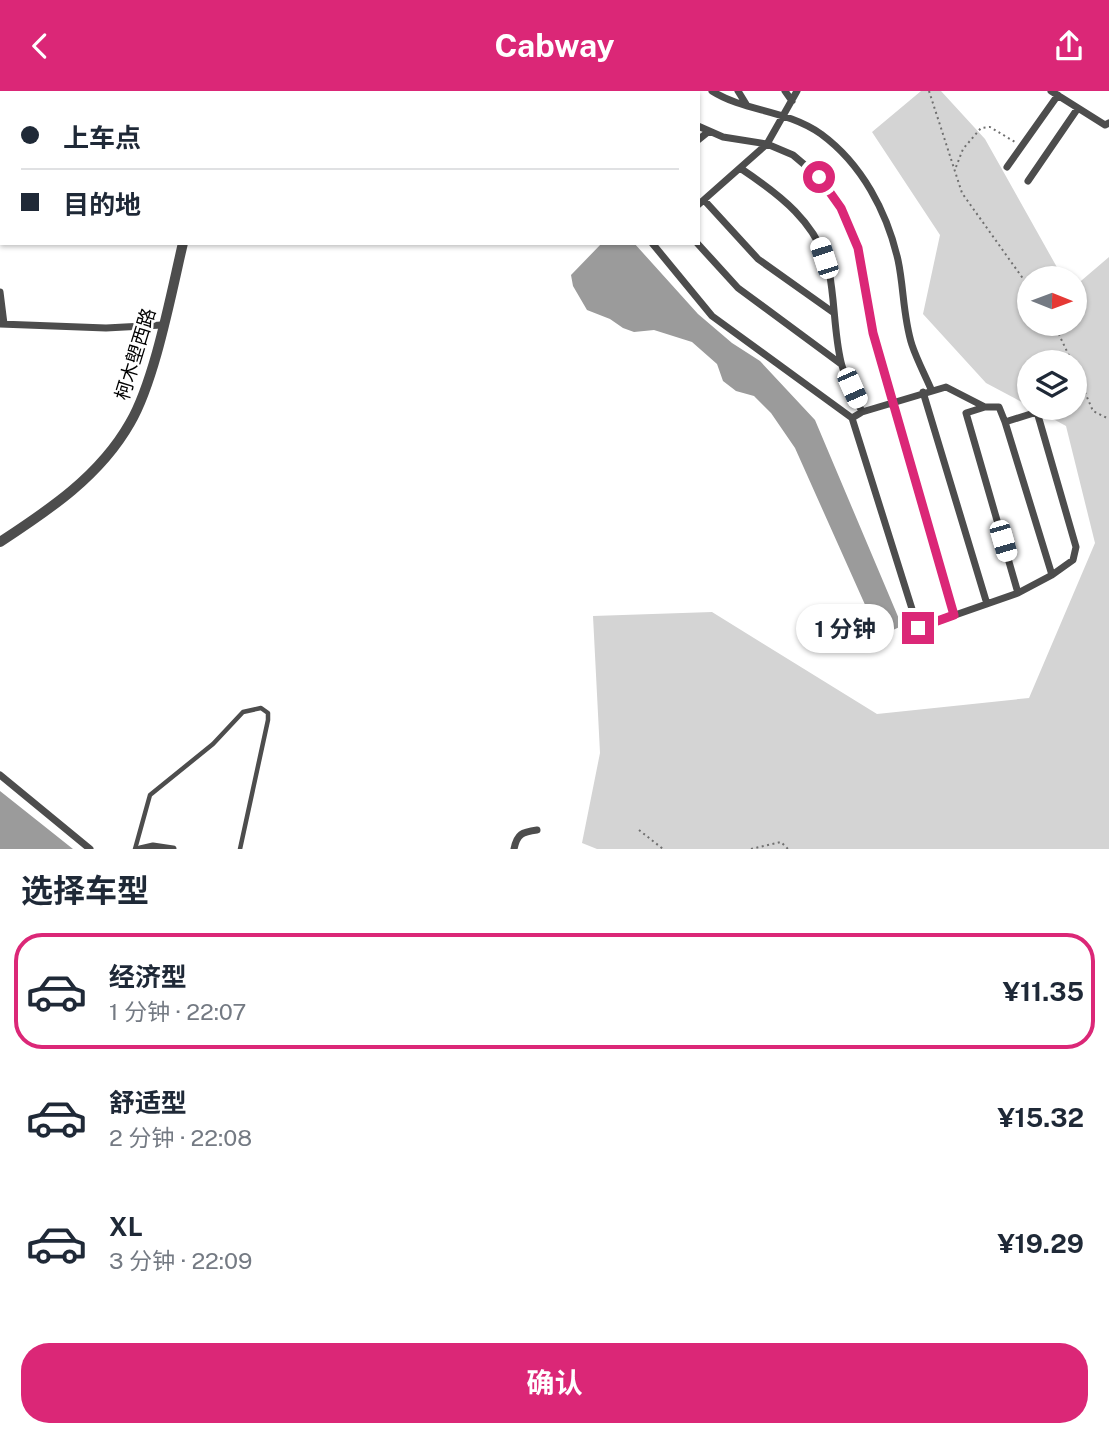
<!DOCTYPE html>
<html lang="zh">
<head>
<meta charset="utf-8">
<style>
	:root { --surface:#fff; --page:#f2f2f3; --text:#1f2937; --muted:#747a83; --line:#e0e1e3; --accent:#db2777 }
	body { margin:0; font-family:"Public Sans","Noto Sans SC",sans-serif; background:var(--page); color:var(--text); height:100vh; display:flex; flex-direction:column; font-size:26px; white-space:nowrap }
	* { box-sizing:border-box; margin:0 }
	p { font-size:23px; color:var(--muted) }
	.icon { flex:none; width:38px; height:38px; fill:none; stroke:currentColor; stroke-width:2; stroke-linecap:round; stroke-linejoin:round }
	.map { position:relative; height:758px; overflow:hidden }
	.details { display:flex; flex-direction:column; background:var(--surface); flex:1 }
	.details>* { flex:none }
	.top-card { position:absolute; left:0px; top:0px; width:700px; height:154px; box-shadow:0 2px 5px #0004; display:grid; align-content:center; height:154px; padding:0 21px; background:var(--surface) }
	.needle { width:46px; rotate:91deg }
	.buttons { position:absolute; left:1017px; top:175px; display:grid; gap:14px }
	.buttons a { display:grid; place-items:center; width:70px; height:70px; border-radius:50%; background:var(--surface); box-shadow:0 2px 5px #0004; font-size:35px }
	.end { position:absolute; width:32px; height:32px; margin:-16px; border:9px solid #db2777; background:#fff; box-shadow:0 0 0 4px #fff }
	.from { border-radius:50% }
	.bubble { position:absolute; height:49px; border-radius:24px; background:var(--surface); box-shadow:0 2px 5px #0004; font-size:23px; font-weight:700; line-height:49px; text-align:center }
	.car { position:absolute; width:21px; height:42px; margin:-21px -10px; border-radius:9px; box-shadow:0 0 5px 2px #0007; background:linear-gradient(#fff 24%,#345 0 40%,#fff 0 76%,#345 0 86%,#fff 0) }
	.top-card b { display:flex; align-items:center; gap:24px; height:66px; font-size:26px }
	.top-card b+b { border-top:2px solid var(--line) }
	.top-card i { width:18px; height:18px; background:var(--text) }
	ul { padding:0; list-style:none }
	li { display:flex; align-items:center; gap:21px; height:116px; margin:0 14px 10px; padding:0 7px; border:4px solid transparent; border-radius:28px }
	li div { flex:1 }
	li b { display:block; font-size:26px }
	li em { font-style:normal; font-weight:700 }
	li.current { border-color:var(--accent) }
	li>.icon { width:63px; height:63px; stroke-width:1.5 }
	h2 { padding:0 21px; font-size:32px; line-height:84px }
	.cta { display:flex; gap:14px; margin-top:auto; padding:14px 21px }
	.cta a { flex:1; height:80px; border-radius:28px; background:var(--accent); color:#fff; font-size:28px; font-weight:700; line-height:80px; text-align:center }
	header { display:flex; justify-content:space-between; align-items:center; height:91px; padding:0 21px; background:var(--accent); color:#fff; font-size:32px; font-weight:700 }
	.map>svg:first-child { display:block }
</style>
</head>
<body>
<header><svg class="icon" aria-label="back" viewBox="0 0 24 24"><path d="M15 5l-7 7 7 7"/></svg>Cabway<svg class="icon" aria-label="share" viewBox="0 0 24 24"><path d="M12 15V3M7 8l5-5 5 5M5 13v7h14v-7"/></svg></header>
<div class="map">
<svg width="1109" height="758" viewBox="0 0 1109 758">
	<rect width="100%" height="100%" fill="#fff"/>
	<!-- green -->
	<path fill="#d4d4d4" d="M921,0H941L985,48L1063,187H1029V233H1074L1075,195L1109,166V758H597L582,752L600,662L593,525L712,521L877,623L1029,607L1095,452L1066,335L1033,317H1074V271H1029V315L986,292L923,223L940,144L872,41Z"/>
	<!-- water -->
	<path fill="#9b9b9b" d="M602,152H634L698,223L732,252L760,270L815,329L902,535L879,545L795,357L771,322L754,305L736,300L723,290L717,273L692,251L654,239L634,241L623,237L610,228L587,219L573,195L571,184Z
		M0,700L73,758H0Z"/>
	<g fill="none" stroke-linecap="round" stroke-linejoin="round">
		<!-- path -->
		<path stroke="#6f6f6f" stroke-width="2" stroke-dasharray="2 3.5" stroke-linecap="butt" d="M929,0L962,102L1029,196
			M956,76L963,58L981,37L990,36L1015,51
			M1054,233L1072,271
			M1074,276L1093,320L1109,328
			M639,739L663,758
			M751,758L781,751L788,758"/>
		<!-- service -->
		<path stroke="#4d4d4d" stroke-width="4.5" d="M135,758L150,704L213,653L243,621L261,617L268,622V629L240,758"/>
		<!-- minor -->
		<path stroke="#4d4d4d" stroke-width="7" d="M520,0L522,2
			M638,0L640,2
			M712,0C745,21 785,18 821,43C862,73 887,121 898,169C904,197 903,226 912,254C917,269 925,284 931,298
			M738,0L746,13
			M785,0L792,10
			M1051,0L1105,34L1109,32
			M502,2V0
			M537,2L543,0
			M612,2L614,0
			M698,35L723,46L767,53L793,64L819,86L841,117L858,157L873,242L954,524
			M698,49L708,41
			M1007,76L1058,4
			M740,77C779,103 818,132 829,180C835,210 834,242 841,271C845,288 855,305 862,321
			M1028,90L1078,17
			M704,109L758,168L834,222
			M698,114L767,53L797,0
			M0,128H2
			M652,152L712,225L852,327L918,537L1018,502L1052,484L1005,331L1037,321L1076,456L1073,469L1052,484
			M697,152L738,197L841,273
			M0,201L4,233
			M0,233L106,237L162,234
			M923,301L987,513
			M985,316L966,322L1018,502
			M852,327L862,321L946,296L985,316H999L1005,331
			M0,684L90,758
			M140,758L153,755L173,758
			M514,758C517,743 522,741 537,739"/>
		<!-- tertiary -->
		<path stroke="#4d4d4d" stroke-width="10" d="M202,0V2
			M0,451C49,419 100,385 130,332C155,289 171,203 183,152"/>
	</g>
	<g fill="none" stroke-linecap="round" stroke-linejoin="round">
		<!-- route -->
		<path stroke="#db2777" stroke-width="9" d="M819,86L841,117L858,157L873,242L954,524L918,537"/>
	</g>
	<g text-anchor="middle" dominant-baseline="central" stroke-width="5" stroke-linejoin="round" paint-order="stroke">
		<!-- street labels -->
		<g font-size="19" fill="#000" stroke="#fff">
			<text transform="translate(135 263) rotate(-73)">柯木塱西路</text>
		</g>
	</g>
</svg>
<div class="buttons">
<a><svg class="needle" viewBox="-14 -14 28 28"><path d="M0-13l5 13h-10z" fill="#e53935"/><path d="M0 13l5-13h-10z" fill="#747a83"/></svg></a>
<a><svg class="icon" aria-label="layers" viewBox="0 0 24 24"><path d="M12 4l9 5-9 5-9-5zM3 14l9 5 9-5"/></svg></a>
</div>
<i class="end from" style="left:819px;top:86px"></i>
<i class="end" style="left:918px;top:537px"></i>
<div class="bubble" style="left:796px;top:513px;width:98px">1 分钟</div>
<i class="car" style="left:824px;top:167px;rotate:342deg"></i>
<i class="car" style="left:852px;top:297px;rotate:156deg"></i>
<i class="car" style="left:1003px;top:450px;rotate:164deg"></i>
<div class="top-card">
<b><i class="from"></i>上车点</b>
<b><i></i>目的地</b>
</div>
</div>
<section class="details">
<h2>选择车型</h2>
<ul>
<li class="current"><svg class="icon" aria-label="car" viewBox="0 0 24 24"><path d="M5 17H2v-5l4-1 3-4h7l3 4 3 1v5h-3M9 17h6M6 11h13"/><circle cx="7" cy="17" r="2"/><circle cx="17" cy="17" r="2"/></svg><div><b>经济型</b><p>1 分钟 · 22:07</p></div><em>¥11.35</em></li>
<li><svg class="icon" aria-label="car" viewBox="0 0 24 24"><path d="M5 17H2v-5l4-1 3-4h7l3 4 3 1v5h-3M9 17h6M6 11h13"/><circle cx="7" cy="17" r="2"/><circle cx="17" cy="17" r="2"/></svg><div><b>舒适型</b><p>2 分钟 · 22:08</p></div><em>¥15.32</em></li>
<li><svg class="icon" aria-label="car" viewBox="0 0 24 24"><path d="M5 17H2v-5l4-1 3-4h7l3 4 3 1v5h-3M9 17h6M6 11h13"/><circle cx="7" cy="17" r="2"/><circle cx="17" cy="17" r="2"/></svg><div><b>XL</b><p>3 分钟 · 22:09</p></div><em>¥19.29</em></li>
</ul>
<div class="cta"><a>确认</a></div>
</section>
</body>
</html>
